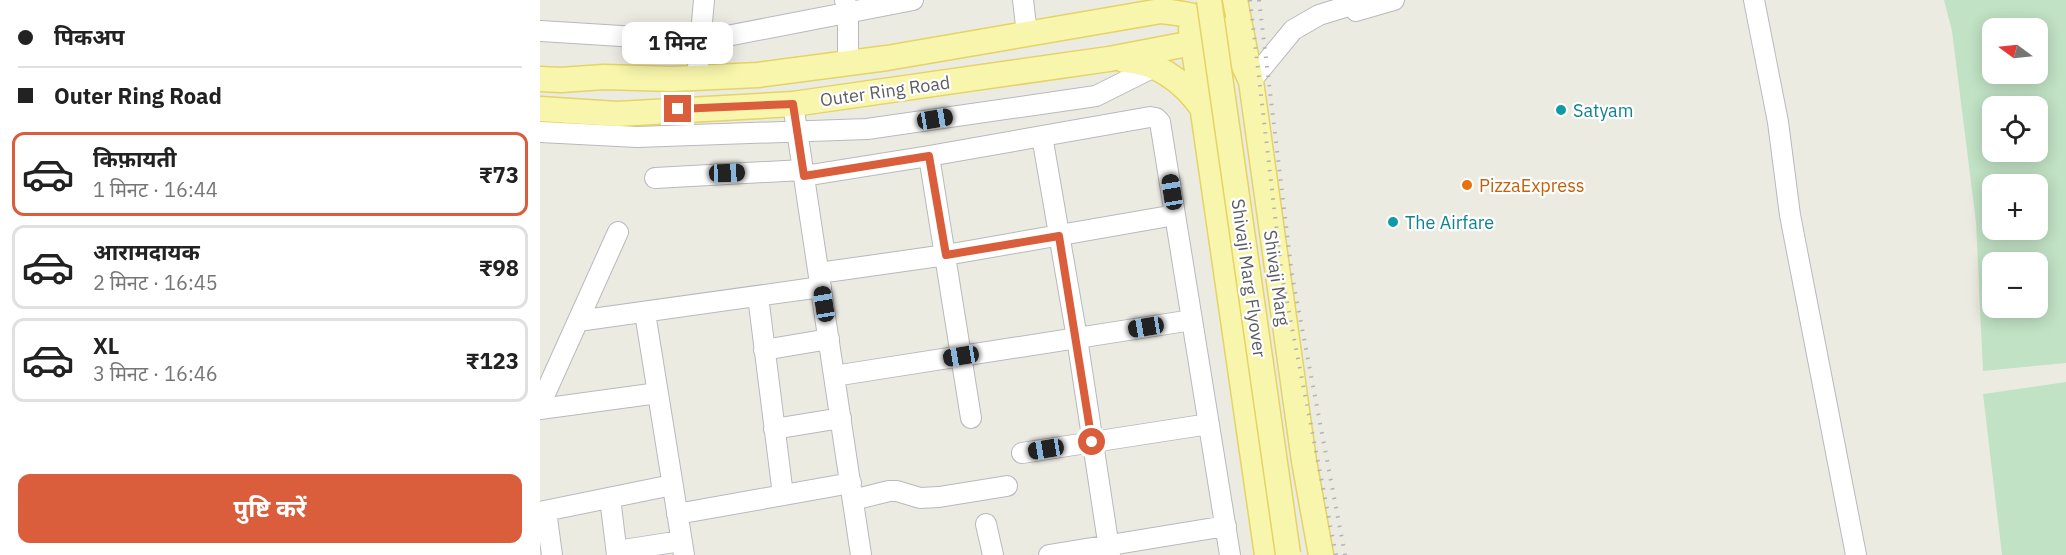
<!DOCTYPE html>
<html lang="hi">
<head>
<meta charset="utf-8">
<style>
	:root { --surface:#fff; --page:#f2f2f2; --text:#222; --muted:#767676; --line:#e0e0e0; --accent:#da5e3b }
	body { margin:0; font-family:"IBM Plex Sans","Noto Sans Devanagari",sans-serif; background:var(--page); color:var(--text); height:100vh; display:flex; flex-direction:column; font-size:22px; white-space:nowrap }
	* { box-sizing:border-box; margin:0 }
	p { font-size:20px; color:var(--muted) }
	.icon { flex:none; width:33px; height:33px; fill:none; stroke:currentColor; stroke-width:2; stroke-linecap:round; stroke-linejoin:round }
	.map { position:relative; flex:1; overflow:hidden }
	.sheet { display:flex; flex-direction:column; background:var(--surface); width:540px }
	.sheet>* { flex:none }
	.banner { display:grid; align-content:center; height:132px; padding:0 18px; background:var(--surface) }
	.needle { width:39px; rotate:285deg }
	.fabs { position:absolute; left:1442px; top:18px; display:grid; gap:12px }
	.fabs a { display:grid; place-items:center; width:66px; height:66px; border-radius:12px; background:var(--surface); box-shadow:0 3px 15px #0003; font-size:30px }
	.end { position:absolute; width:27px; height:27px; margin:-14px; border:8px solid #da5e3b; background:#fff; box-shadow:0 0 0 3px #fff }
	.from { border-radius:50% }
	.bubble { position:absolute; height:42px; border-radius:12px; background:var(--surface); box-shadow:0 3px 15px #0003; font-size:20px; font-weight:700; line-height:42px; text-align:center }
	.car { position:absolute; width:18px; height:36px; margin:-18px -9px; border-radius:8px; box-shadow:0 0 4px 2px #0007; background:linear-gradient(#222 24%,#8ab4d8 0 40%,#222 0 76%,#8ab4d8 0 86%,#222 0) }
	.banner b { display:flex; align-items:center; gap:21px; height:57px; font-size:22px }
	.banner b+b { border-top:2px solid var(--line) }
	.banner i { width:15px; height:15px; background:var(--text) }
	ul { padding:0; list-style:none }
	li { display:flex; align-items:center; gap:18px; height:84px; margin:0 12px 9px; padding:0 6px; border:3px solid var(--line); border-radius:12px }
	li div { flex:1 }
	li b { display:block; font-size:22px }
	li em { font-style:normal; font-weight:700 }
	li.current { border-color:var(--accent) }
	li>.icon { width:54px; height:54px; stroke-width:1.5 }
	.button { display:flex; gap:12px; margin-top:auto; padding:12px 18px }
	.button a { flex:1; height:69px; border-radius:12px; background:var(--accent); color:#fff; font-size:24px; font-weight:700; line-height:69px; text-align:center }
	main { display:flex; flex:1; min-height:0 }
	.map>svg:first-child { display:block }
</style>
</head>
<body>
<main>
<section class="sheet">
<div class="banner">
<b><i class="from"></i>पिकअप</b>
<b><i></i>Outer Ring Road</b>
</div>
<ul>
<li class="current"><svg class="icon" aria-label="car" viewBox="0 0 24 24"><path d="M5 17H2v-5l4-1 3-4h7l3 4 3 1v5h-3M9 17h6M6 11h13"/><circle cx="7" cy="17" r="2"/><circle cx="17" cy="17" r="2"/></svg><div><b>किफ़ायती</b><p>1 मिनट · 16:44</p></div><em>₹73</em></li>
<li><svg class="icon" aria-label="car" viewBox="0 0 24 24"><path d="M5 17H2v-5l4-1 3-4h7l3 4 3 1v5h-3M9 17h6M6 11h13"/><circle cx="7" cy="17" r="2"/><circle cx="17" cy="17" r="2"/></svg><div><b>आरामदायक</b><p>2 मिनट · 16:45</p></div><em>₹98</em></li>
<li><svg class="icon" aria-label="car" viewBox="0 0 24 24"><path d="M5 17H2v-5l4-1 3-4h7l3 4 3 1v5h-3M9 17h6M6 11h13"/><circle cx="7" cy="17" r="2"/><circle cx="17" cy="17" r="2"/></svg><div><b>XL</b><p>3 मिनट · 16:46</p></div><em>₹123</em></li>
</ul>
<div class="button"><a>पुष्टि करें</a></div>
</section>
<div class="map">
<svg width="1526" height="555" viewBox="0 0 1526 555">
	<rect width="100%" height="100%" fill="#ecebe2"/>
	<!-- green -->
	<path fill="#c1e2c5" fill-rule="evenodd" d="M1404,0H1526V363L1443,371L1436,222L1412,31ZM1452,28H1497V74H1452ZM1452,106H1497V152H1452ZM1452,184H1497V230H1452ZM1452,262H1497V308H1452Z
		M1526,382V555H1462L1443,394Z"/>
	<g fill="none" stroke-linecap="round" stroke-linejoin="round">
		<defs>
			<path id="minor" d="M305,0L308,12V63
				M483,0L487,34
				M1214,0L1238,122L1250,215L1316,555
				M816,11L854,0
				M1,31L161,41L373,0
				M157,78L164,0
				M711,81L753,30L779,15L828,0
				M253,104L321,555
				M0,132L97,137L327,129L556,96L614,67
				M502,136L537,338L570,555
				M389,156L431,418
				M264,176L389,156L610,117L616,118L620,122L690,555
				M115,178L263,170
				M279,273L406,255L635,215
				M218,296L243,495
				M105,313L144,555
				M38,321L281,287
				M224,350L289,339
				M294,376L652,320
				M0,405L78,232
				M0,409L118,393
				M234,429L301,418
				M482,453L669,424
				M70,498L77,555
				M313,500L349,491H357L380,498L399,497L467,486
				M6,511L12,555
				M0,512L132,485
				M137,514L311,483
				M446,524L453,555
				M77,551L141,541
				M509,555L686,526"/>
			<path id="major" d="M695,0L711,81L764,461L781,555
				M651,29L727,555
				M584,60C619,62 644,82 663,109
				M0,79L21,80L64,77L132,79L218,75L347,58L621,11C681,17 687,28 711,81
				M0,109L77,114L253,104L569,59L653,43"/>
		</defs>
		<!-- minor casing -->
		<use href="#minor" stroke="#b8b9be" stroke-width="22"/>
		<!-- major casing -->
		<use href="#major" stroke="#e5d363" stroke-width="27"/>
		<!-- minor -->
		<use href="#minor" stroke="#fff" stroke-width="20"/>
		<!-- major -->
		<use href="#major" stroke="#f8f6ac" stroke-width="24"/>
		<!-- rail -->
		<path stroke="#b3b4b4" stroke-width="4" stroke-dasharray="1.5 8" stroke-linecap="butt" d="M710,0L742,276L796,555
			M719,0L752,275L805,555"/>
		<defs>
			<path id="major-bridge" d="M669,0L748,554"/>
		</defs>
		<!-- major-bridge casing -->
		<use href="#major-bridge" stroke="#e5d363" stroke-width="27" stroke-linecap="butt"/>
		<!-- major-bridge -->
		<use href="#major-bridge" stroke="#f8f6ac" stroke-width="24"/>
	</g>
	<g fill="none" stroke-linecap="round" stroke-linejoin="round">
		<!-- route -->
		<path stroke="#da5e3b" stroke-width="8" d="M138,109L253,104L264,176L389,156L406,255L519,236L552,442"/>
	</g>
	<!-- markers -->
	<g fill="#0f9aa8" stroke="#fff" stroke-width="2">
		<circle cx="1021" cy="110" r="6"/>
		<circle cx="853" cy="222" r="6"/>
	</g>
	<circle fill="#e8710a" stroke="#fff" stroke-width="2" cx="927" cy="185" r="6"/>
	<g text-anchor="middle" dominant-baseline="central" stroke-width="4.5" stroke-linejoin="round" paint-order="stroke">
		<!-- street labels -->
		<g font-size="18" fill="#5b5d62" stroke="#fff">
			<text transform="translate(345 91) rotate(-8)">Outer Ring Road</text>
			<text transform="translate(709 278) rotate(82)">Shivaji Marg Flyover</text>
			<text transform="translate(737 278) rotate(82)">Shivaji Marg</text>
		</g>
		<!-- culture labels -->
		<g font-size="18" fill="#0d838f" stroke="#fff" text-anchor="start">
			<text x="1033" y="110">Satyam</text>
			<text x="865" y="222">The Airfare</text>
		</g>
		<!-- food labels -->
		<g font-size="18" fill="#c56008" stroke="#fff" text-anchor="start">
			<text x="939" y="185">PizzaExpress</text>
		</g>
	</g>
</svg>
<div class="fabs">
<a><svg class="needle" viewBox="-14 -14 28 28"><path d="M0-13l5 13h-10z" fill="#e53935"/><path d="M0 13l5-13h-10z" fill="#767676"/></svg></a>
<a><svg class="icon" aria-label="locate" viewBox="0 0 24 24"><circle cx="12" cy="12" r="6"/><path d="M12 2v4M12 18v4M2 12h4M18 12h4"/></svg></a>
<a>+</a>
<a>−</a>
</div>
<i class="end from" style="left:552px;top:442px"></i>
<i class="end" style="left:138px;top:109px"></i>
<div class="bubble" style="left:82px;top:22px;width:111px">1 मिनट</div>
<i class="car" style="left:395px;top:119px;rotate:81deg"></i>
<i class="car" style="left:187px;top:173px;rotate:88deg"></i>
<i class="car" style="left:632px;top:192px;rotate:351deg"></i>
<i class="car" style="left:284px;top:304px;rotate:351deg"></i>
<i class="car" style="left:606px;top:327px;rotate:261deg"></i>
<i class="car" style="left:421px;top:356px;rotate:261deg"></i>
<i class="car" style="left:506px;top:449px;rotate:261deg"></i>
</div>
</main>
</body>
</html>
